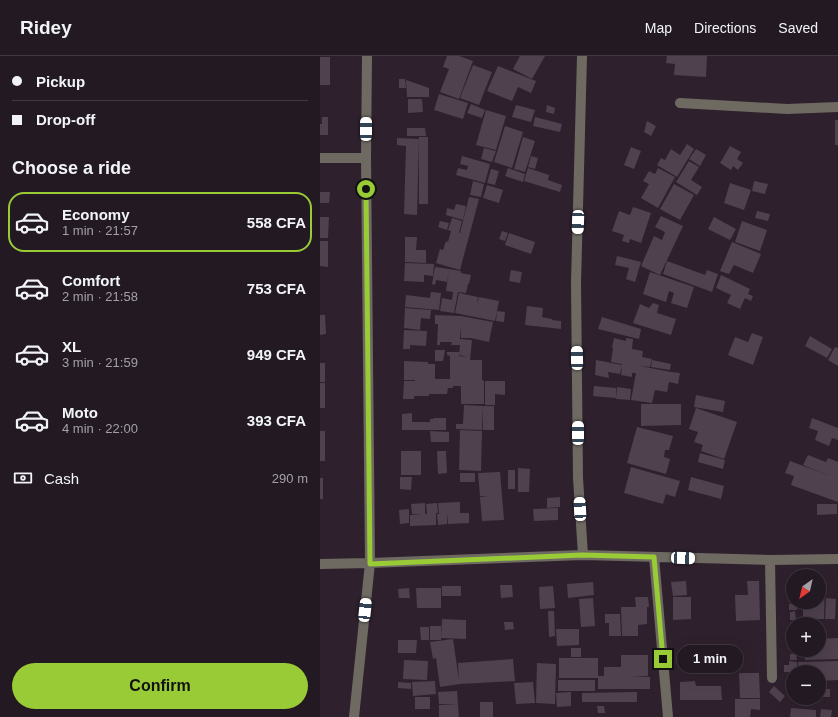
<!DOCTYPE html>
<html lang="en">
<head>
<meta charset="utf-8">
<style>
	:root { --surface:#221922; --page:#2e262f; --text:#f1f3f6; --muted:#a2a0a5; --line:#3f3840; --accent:#99cb36 }
	body { margin:0; font-family:Helvetica,sans-serif; background:var(--page); color:var(--text); height:100vh; display:flex; flex-direction:column; font-size:15px; white-space:nowrap }
	* { box-sizing:border-box; margin:0 }
	p { font-size:13px; color:var(--muted) }
	.icon { flex:none; width:22px; height:22px; fill:none; stroke:currentColor; stroke-width:2; stroke-linecap:round; stroke-linejoin:round }
	.map { position:relative; flex:1; overflow:hidden }
	.panel { display:flex; flex-direction:column; background:var(--surface); width:320px }
	.panel>* { flex:none }
	.banner { display:grid; align-content:center; height:88px; padding:0 12px; background:var(--surface) }
	.needle { width:26px; rotate:214deg }
	.buttons { position:absolute; left:466px; top:513px; display:grid; gap:8px }
	.buttons a { display:grid; place-items:center; width:40px; height:40px; border-radius:50%; background:var(--surface); box-shadow:0 4px 16px #0002,0 0 0 1px var(--line); font-size:20px }
	.end { position:absolute; width:18px; height:18px; margin:-9px; border:5px solid #99cb36; background:#111; box-shadow:0 0 0 2px #111 }
	.from { border-radius:50% }
	.bubble { position:absolute; height:28px; border-radius:14px; background:var(--surface); box-shadow:0 4px 16px #0002,0 0 0 1px var(--line); font-size:13px; font-weight:700; line-height:28px; text-align:center }
	.car { position:absolute; width:12px; height:24px; margin:-12px -6px; border-radius:5px; box-shadow:0 0 3px 1px #0007; background:linear-gradient(#fff 24%,#345 0 40%,#fff 0 76%,#345 0 86%,#fff 0) }
	.banner b { display:flex; align-items:center; gap:14px; height:38px; font-size:15px }
	.banner b+b { border-top:1px solid var(--line) }
	.banner i { width:10px; height:10px; background:var(--text) }
	ul { padding:0; list-style:none }
	li { display:flex; align-items:center; gap:12px; height:60px; margin:0 8px 6px; padding:0 4px; border:2px solid transparent; border-radius:16px }
	li div { flex:1 }
	li b { display:block; font-size:15px }
	li em { font-style:normal; font-weight:700 }
	li.active { border-color:var(--accent) }
	li>.icon { width:36px; height:36px; stroke-width:1.5 }
	h2 { padding:0 12px; font-size:18px; line-height:48px }
	.pay { display:flex; align-items:center; gap:10px; height:44px; padding:0 12px; font-size:15px }
	.pay p { margin-inline-start:auto }
	.button { display:flex; gap:8px; margin-top:auto; padding:8px 12px }
	.button a { flex:1; height:46px; border-radius:24px; background:var(--accent); color:#111; font-size:16px; font-weight:700; line-height:46px; text-align:center }
	header { display:flex; align-items:center; gap:24px; box-sizing:border-box; height:56px; padding:0 20px; background:var(--surface); border-bottom:1px solid var(--line) }
	header strong { font-size:19px }
	nav { display:flex; gap:22px; margin-inline-start:auto; font-size:14px }
	main { display:flex; flex:1; min-height:0 }
	.map>svg:first-child { display:block }
</style>
</head>
<body>
<header>
<strong>Ridey</strong>
<nav><a>Map</a><a>Directions</a><a>Saved</a></nav>
</header>
<main>
<section class="panel">
<div class="banner">
<b><i class="from"></i>Pickup</b>
<b><i></i>Drop-off</b>
</div>
<h2>Choose a ride</h2>
<ul>
<li class="active"><svg class="icon" aria-label="car" viewBox="0 0 24 24"><path d="M5 17H2v-5l4-1 3-4h7l3 4 3 1v5h-3M9 17h6M6 11h13"/><circle cx="7" cy="17" r="2"/><circle cx="17" cy="17" r="2"/></svg><div><b>Economy</b><p>1 min · 21:57</p></div><em>558 CFA</em></li>
<li><svg class="icon" aria-label="car" viewBox="0 0 24 24"><path d="M5 17H2v-5l4-1 3-4h7l3 4 3 1v5h-3M9 17h6M6 11h13"/><circle cx="7" cy="17" r="2"/><circle cx="17" cy="17" r="2"/></svg><div><b>Comfort</b><p>2 min · 21:58</p></div><em>753 CFA</em></li>
<li><svg class="icon" aria-label="car" viewBox="0 0 24 24"><path d="M5 17H2v-5l4-1 3-4h7l3 4 3 1v5h-3M9 17h6M6 11h13"/><circle cx="7" cy="17" r="2"/><circle cx="17" cy="17" r="2"/></svg><div><b>XL</b><p>3 min · 21:59</p></div><em>949 CFA</em></li>
<li><svg class="icon" aria-label="car" viewBox="0 0 24 24"><path d="M5 17H2v-5l4-1 3-4h7l3 4 3 1v5h-3M9 17h6M6 11h13"/><circle cx="7" cy="17" r="2"/><circle cx="17" cy="17" r="2"/></svg><div><b>Moto</b><p>4 min · 22:00</p></div><em>393 CFA</em></li>
</ul>
<div class="pay"><svg class="icon" aria-label="cash" viewBox="0 0 24 24"><path d="M3 7h18v10H3z"/><circle cx="12" cy="12" r="2"/></svg>Cash<p>290 m</p></div>
<div class="button"><a>Confirm</a></div>
</section>
<div class="map">
<svg width="518" height="661" viewBox="0 0 518 661">
	<rect width="100%" height="100%" fill="#2e212d"/>
	<!-- building -->
	<path fill="#4f414e" d="M127,0H139L153,5L139,43L120,36L129,13L123,11Z
		M200,0H225L212,23L193,13Z
		M347,0H387L386,21L354,19L355,8L346,7Z
		M0,1H10V29H0Z
		M153,9L172,16L159,49L140,42Z
		M178,10L216,25L211,37L198,31L192,45L167,35Z
		M79,23H85L86,32H79Z
		M86,24L109,32V41H87Z
		M119,38L148,47L143,63L114,54Z
		M88,43H102L103,56L88,57Z
		M151,48L165,54L162,62L147,57Z
		M196,49L215,54L211,66L192,61Z
		M227,49L235,52L234,58L226,56Z
		M166,54L186,60L176,94L156,89Z
		M2,61H8V79H0V68H2Z
		M215,61L242,68L240,76L213,70Z
		M515,64H518V89H515Z
		M327,65L336,70L331,80L324,76Z
		M185,70L203,76L192,112L174,106Z
		M87,72H105L106,80H87Z
		M99,81H108V148H99Z
		M203,81L215,85L205,116L194,113Z
		M77,82L99,83L97,159L84,158L86,90L77,89Z
		M367,88L374,93L357,121L337,109L341,102L345,104L351,93L360,99Z
		M410,90L421,96L417,103L423,107L418,114L413,110L411,114L400,107Z
		M311,91L321,95L314,113L304,109Z
		M164,92L176,95L172,106L161,103Z
		M376,93L386,99L380,110L369,103Z
		M142,100L170,108L165,127L136,119L138,112L147,114L148,110L140,108Z
		M211,100L218,102L215,113L208,111Z
		M369,105L379,111L371,124L382,131L377,139L356,126Z
		M188,112L205,118L203,126L185,120Z
		M208,112L229,119L228,124L242,129L240,136L204,125Z
		M338,112L355,121L338,152L321,142L329,128L323,125L329,115L335,118Z
		M171,113L179,115L175,129L167,127Z
		M153,125L164,128L161,141L150,139Z
		M434,125L448,128L445,138L432,135Z
		M410,127L431,134L424,154L404,147Z
		M354,128L374,139L360,164L340,153Z
		M167,129L183,134L179,147L163,142Z
		M0,136H10L9,147H0Z
		M149,141L159,143L140,214L116,207L120,193L123,194L126,185L128,186L131,175L128,174L132,162L142,165L139,177H140Z
		M136,148L146,150L143,164L126,159L127,152L134,154Z
		M313,151L331,157L321,187L310,183L309,187L302,185L304,179L292,175L299,155L310,159Z
		M437,155L450,158L448,165L435,162Z
		M341,160L363,170L340,219L321,210L334,180L342,184L345,176L335,171Z
		M0,161H9L8,182H0Z
		M394,161L416,173L410,184L388,173Z
		M120,165L129,167L127,174L118,171Z
		M422,165L447,174L440,195L415,186Z
		M182,175L188,177L185,185L179,183Z
		M189,177L215,186L211,198L185,189Z
		M85,181H97L96,194H106V207L85,206Z
		M0,185H8V211L0,210Z
		M412,186L441,198L433,217L414,209L409,218L400,215Z
		M297,200L321,206L315,226L306,223L309,212L295,209Z
		M347,205L385,219L387,214L398,218L392,236L343,218Z
		M85,207L114,208L113,220L104,219V226L84,225Z
		M115,211L129,213L127,226L116,224L115,229L112,228Z
		M129,213L141,215V217L151,219L149,228H148L146,237L138,236L134,257L120,255L122,242L132,244L133,236L126,235Z
		M191,214L202,216L200,227L189,225Z
		M330,216L374,231L367,252L351,247L354,237L349,235L346,246L323,238Z
		M401,219L430,233L428,238L433,240L431,245L425,242L420,253L407,247L411,239L396,232Z
		M111,236L121,237L119,254L85,251L86,239L110,242Z
		M139,237L158,241L157,248L159,241L179,245L175,265L135,257Z
		M333,247L339,249L337,257L356,263L351,279L313,267L320,248L329,252Z
		M207,250L223,252L222,261L232,263V264L241,265V273L205,269Z
		M85,252L111,254L110,263L101,262L100,274L84,272Z
		M177,255L185,256L184,266L176,265Z
		M0,259H5L6,278L0,279Z
		M115,259L141,260L173,266L169,286L151,282H141L140,271V283L152,284L150,304H162V324L164,325V348H141V330H133V332H128L127,338H109V340H94V343H83L84,325H95V324H84V305L108,306V308H115V323H130V300L127,299V296H139V300L148,301L139,299L140,289H131L132,286H120V289H117L118,268H115Z
		M282,261L321,273L319,283L278,273Z
		M84,274L107,275L106,290L90,289V293H83Z
		M432,277L443,281L433,309L408,299L415,281L428,286Z
		M490,280L512,293L507,302L485,290Z
		M294,282L306,285V282L313,283L312,293L323,295L322,301L332,303L330,311L320,310L351,316L347,336L335,334L332,347L311,344L316,317H312V321L301,319L302,308L291,306L293,292L292,291Z
		M515,291L518,292V310L508,304Z
		M115,294H125L123,305H115Z
		M276,304L302,309L300,318L288,316L289,322L275,319Z
		M332,304L351,308L350,314L331,311Z
		M0,307H5V326H0Z
		M351,316L360,317L358,328L349,326Z
		M165,325H185V339L175,338V349H165Z
		M0,327H5V352H0Z
		M274,330L296,332V342L273,340Z
		M297,331L311,333L310,344L296,343Z
		M376,339L405,345L403,356L374,351Z
		M321,348H361V369L321,370Z
		M144,349L163,350L162,374L136,373V368H143Z
		M163,350H174V374H163Z
		M376,352L417,366L404,403L381,395L383,389L374,386L378,376L369,373Z
		M92,357V366H110V363H114L113,362H126V374H82V358Z
		M492,362L518,372V384L512,382L509,390L495,384L498,375L489,372Z
		M317,371L353,380L349,394H345L344,401L350,403L346,418L307,407Z
		M140,374L162,375L161,415L139,414Z
		M0,375H5V405H0Z
		M110,375L129,376V386H111Z
		M81,395H101V419H81Z
		M117,395H126L127,417L118,418Z
		M380,397L405,404L403,413L378,406Z
		M488,399L506,406L508,402L518,406V446L471,429L474,420L465,417L470,405L508,419L483,409Z
		M311,411L360,425L355,441L346,438L343,448L304,437Z
		M198,412L210,413L209,436H198Z
		M188,414H195V433H188Z
		M180,416L184,464L162,465L160,441L168,440H160L158,417Z
		M140,417H155V426H140Z
		M80,421H92L91,434L80,433Z
		M371,421L404,430L401,443L368,434Z
		M0,422H3V443H0Z
		M240,441V451L227,452V442Z
		M140,446V457H149V467L128,468L127,457V468L118,469L117,458H119L118,447Z
		M105,447V458H107L106,448L117,447L118,457H116V469L90,470V459L102,458H92L91,448Z
		M497,448H517V458L497,459Z
		M238,452V464L214,465L213,453Z
		M89,453V467L80,468L79,454Z
		M499,524H505L504,563H483V546H499Z
		M366,525L367,539L353,540L351,526Z
		M427,525H439L440,564L416,565L415,539H428Z
		M273,526L274,539L248,542L247,528Z
		M180,529H192L193,541L181,542Z
		M122,530H141V540H122Z
		M233,530L235,552L220,553L219,531Z
		M89,532L90,542H79L78,533Z
		M96,532H121V552H97Z
		M315,541H328L329,551H327V568L318,569V580H302L301,551H316Z
		M353,541H371V563L353,564Z
		M273,542L275,570L261,571L259,543Z
		M506,542L516,543L515,563H505Z
		M469,548H477V554H469Z
		M228,555H234L235,580L229,581Z
		M475,555L476,564H470V556Z
		M285,558H300L301,580H289V567H285Z
		M122,563L146,564V583L121,582Z
		M184,566H193L194,573L185,574Z
		M110,570H121V584H110Z
		M100,571H109V584H101Z
		M236,573H259V589L237,590Z
		M518,582V603L485,604V594H499V583Z
		M133,583L139,624L138,607L193,603L195,625L140,628L120,631L116,602L113,603L110,586Z
		M78,584H97L96,597H78Z
		M251,592H261V601H251Z
		M374,593V605L359,606V594Z
		M470,598H476L477,604H470Z
		M301,599H328V620H309L330,621V633H278V622H239V602H278V620H284V611H301Z
		M84,604L108,605L107,624L83,623Z
		M469,605L477,606V616H473V625H469V616H464V609H469Z
		M518,605V624L499,625V616H478V606Z
		M217,607L236,608L235,648L216,647Z
		M419,617H439L440,642H420Z
		M238,624H275V635H238Z
		M115,625L116,638L93,640L92,626Z
		M375,625L376,630H401L402,644H360V626Z
		M78,626L91,627V633L78,632Z
		M213,626L215,647L196,648L194,627Z
		M454,630L465,640L460,646L449,636Z
		M499,633H510V641H499Z
		M137,635L138,648H119L118,636Z
		M251,636V650L237,651L236,637Z
		M317,636V646H262V637Z
		M95,641H110V653H95Z
		M415,643H440V654L431,653L430,661H415Z
		M160,646H173V661H160Z
		M138,648L139,661H119V649Z
		M277,650H284L285,657H278Z
		M471,652L496,654V661H470Z
		M501,653L512,654L511,661H500Z"/>
	<g fill="none" stroke-linecap="round" stroke-linejoin="round">
		<!-- minor -->
		<path stroke="#6e6a62" stroke-width="10" d="M262,0L256,227L258,422L263,499
			M360,47L467,53L518,51
			M0,102H46
			M334,501L348,661
			M450,504L452,622
			M0,508L50,507L46,102L47,0
			M34,661L50,507L263,499L450,504L518,503"/>
	</g>
	<g fill="none" stroke-linecap="round" stroke-linejoin="round">
		<!-- route -->
		<path stroke="#99cb36" stroke-width="5" d="M46,133L50,508L262,499L334,501L343,603"/>
	</g>
</svg>
<div class="buttons">
<a><svg class="needle" viewBox="-14 -14 28 28"><path d="M0-13l5 13h-10z" fill="#e53935"/><path d="M0 13l5-13h-10z" fill="#a2a0a5"/></svg></a>
<a>+</a>
<a>−</a>
</div>
<i class="end from" style="left:46px;top:133px"></i>
<i class="end" style="left:343px;top:603px"></i>
<div class="bubble" style="left:357px;top:589px;width:66px">1 min</div>
<i class="car" style="left:46px;top:73px;rotate:0deg"></i>
<i class="car" style="left:258px;top:166px;rotate:182deg"></i>
<i class="car" style="left:257px;top:302px;rotate:359deg"></i>
<i class="car" style="left:258px;top:377px;rotate:0deg"></i>
<i class="car" style="left:260px;top:453px;rotate:357deg"></i>
<i class="car" style="left:363px;top:502px;rotate:92deg"></i>
<i class="car" style="left:45px;top:554px;rotate:6deg"></i>
</div>
</main>
</body>
</html>
